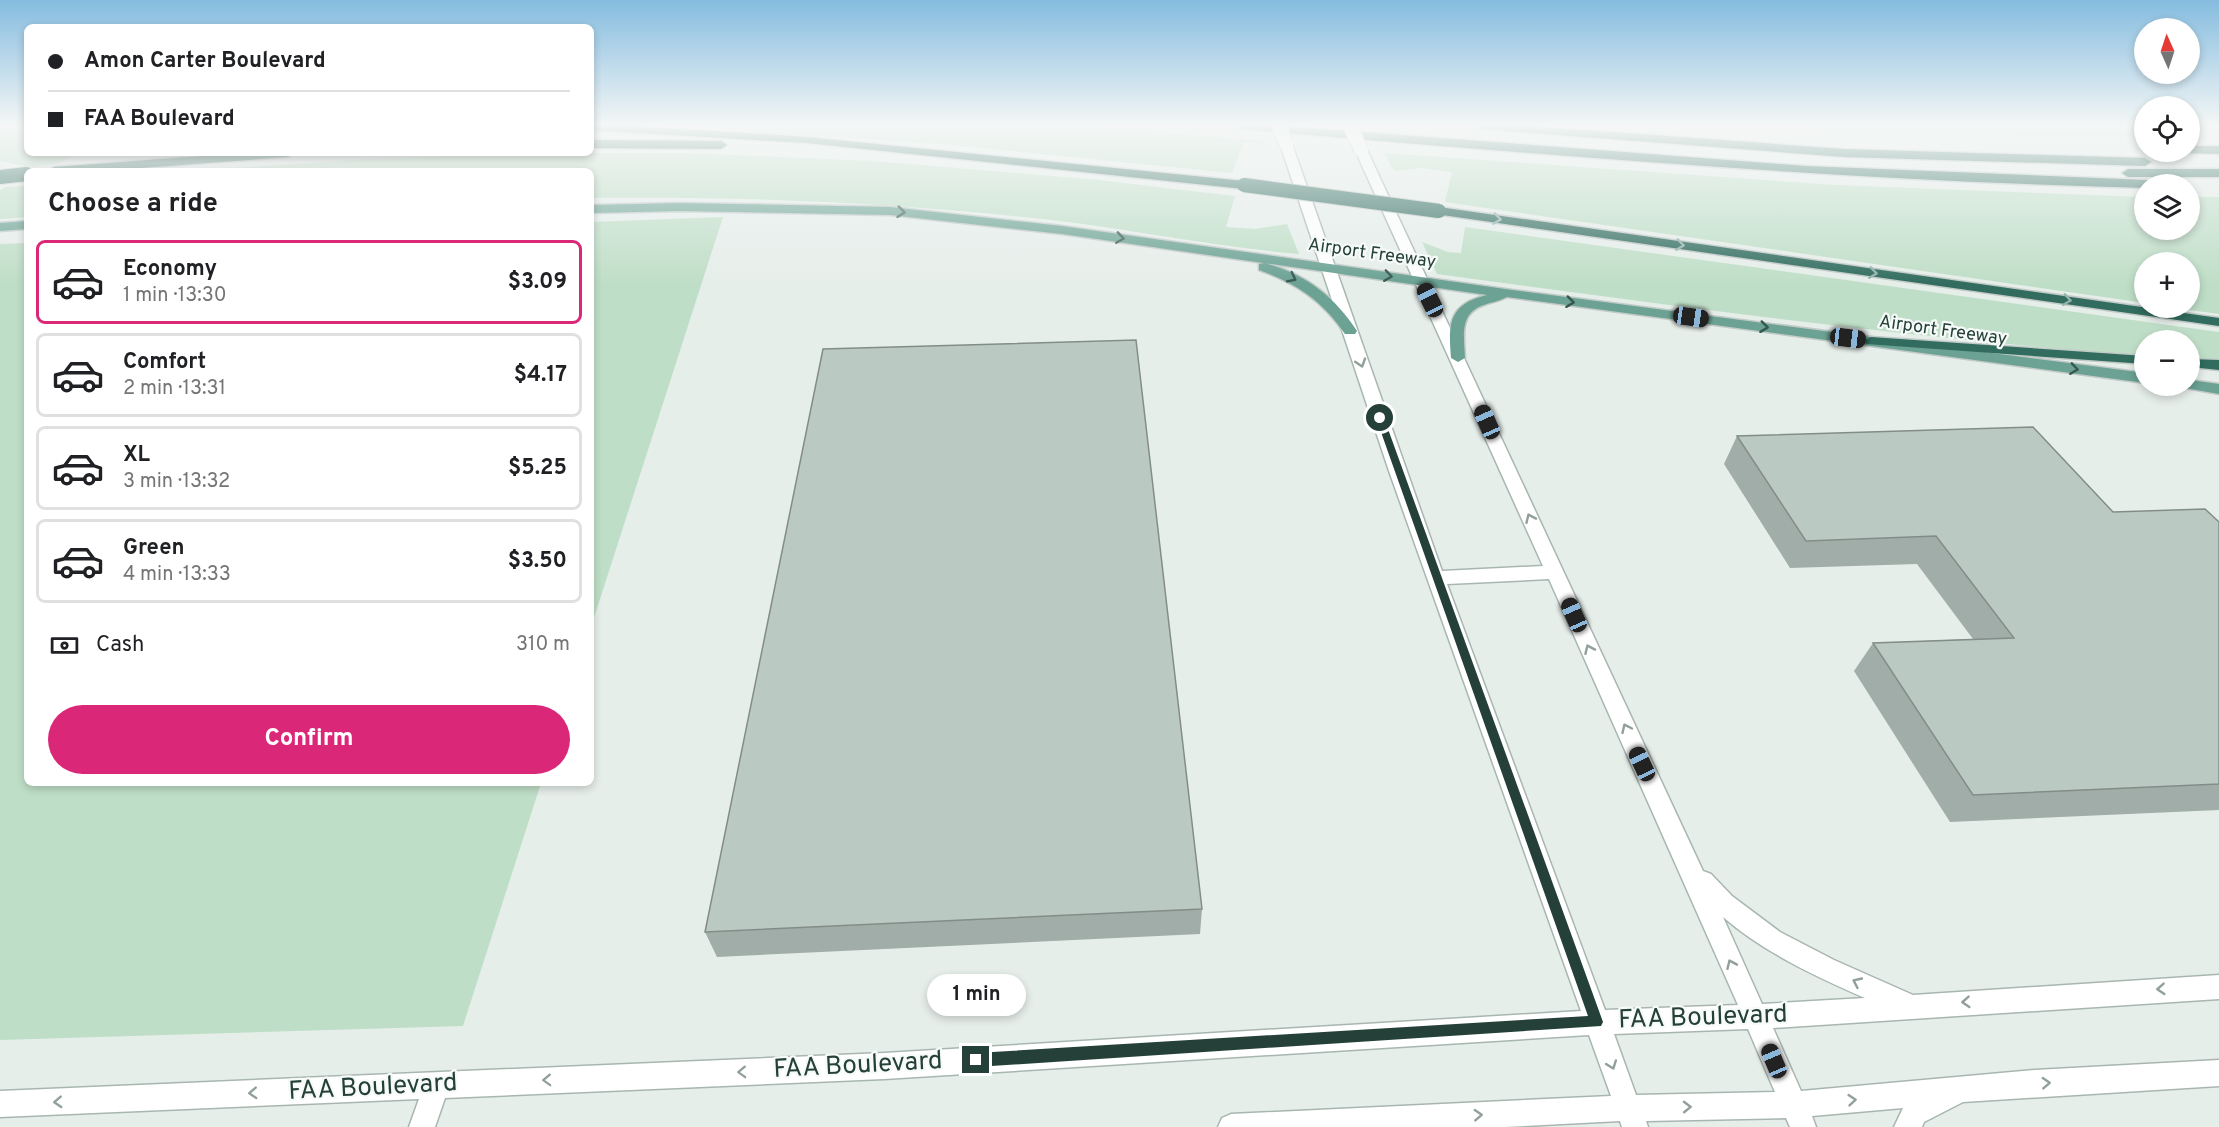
<!DOCTYPE html>
<html lang="en">
<head>
<meta charset="utf-8">
<style>
	:root { --surface:#fff; --page:#f6f6f6; --text:#202124; --muted:#757577; --line:#e0e0e0; --accent:#db2777 }
	body { margin:0; font-family:Overpass,sans-serif; background:var(--page); color:var(--text); height:100vh; display:flex; flex-direction:column; font-size:22px; white-space:nowrap }
	* { box-sizing:border-box; margin:0 }
	p { font-size:20px; color:var(--muted) }
	.icon { flex:none; width:33px; height:33px; fill:none; stroke:currentColor; stroke-width:2; stroke-linecap:round; stroke-linejoin:round }
	.map { position:relative; flex:1; overflow:hidden }
	.sheet { position:absolute; left:24px; top:168px; width:570px; height:618px; display:flex; flex-direction:column; background:var(--surface); border-radius:9px; box-shadow:0 3px 9px #0003 }
	.sheet>* { flex:none }
	.guide { position:absolute; left:24px; top:24px; width:570px; height:132px; border-radius:9px; box-shadow:0 3px 9px #0003; display:grid; align-content:center; height:132px; padding:0 24px; background:var(--surface) }
	.needle { width:39px; rotate:357deg }
	.tools { position:absolute; left:2134px; top:18px; display:grid; gap:12px }
	.tools a { display:grid; place-items:center; width:66px; height:66px; border-radius:50%; background:var(--surface); box-shadow:0 3px 9px #0003; font-size:30px }
	.end { position:absolute; width:27px; height:27px; margin:-14px; border:8px solid #254038; background:#fff; box-shadow:0 0 0 3px #fff }
	.from { border-radius:50% }
	.bubble { position:absolute; height:42px; border-radius:21px; background:var(--surface); box-shadow:0 3px 9px #0003; font-size:20px; font-weight:700; line-height:42px; text-align:center }
	.car { position:absolute; width:18px; height:36px; margin:-18px -9px; border-radius:8px; box-shadow:0 0 4px 2px #0007; background:linear-gradient(#222 24%,#8ab4d8 0 40%,#222 0 76%,#8ab4d8 0 86%,#222 0) }
	.guide b { display:flex; align-items:center; gap:21px; height:57px; font-size:22px }
	.guide b+b { border-top:2px solid var(--line) }
	.guide i { width:15px; height:15px; background:var(--text) }
	ul { padding:0; list-style:none }
	li { display:flex; align-items:center; gap:18px; height:84px; margin:0 12px 9px; padding:0 12px; border:3px solid var(--line); border-radius:9px }
	li div { flex:1 }
	li b { display:block; font-size:22px }
	li em { font-style:normal; font-weight:700 }
	li.selected { border-color:var(--accent) }
	li>.icon { width:54px; height:54px; stroke-width:1.5 }
	h2 { padding:0 24px; font-size:27px; line-height:72px }
	.pay { display:flex; align-items:center; gap:15px; height:66px; padding:0 24px; font-size:22px }
	.pay p { margin-inline-start:auto }
	.cta { display:flex; gap:12px; margin-top:auto; padding:12px 24px }
	.cta a { flex:1; height:69px; border-radius:36px; background:var(--accent); color:#fff; font-size:24px; font-weight:700; line-height:69px; text-align:center }
	.map>svg:first-child { display:block }
</style>
</head>
<body>
<div class="map">
<svg width="2219" height="1127" viewBox="0 0 2219 1127">
	<rect width="100%" height="100%" fill="#e6eeea"/>
	<!-- green -->
	<path fill="#bfdec7" d="M672,126H1079L1264,141L1263,144L1244,142L1232,173L952,145Z
		M1778,126H2145V137L1900,133Z
		M0,131H27V153H77L60,163L29,167L0,161Z
		M548,153H684L874,161L1098,180L1235,196L1226,227L1255,229L1287,224L1299,254C1217,247 1135,230 1052,220C899,203 745,196 591,198V171H189L369,159Z
		M1384,153L1835,185L2145,197V230H2190V197H2219V314L2175,308H2190V262H2145V303L1445,202L1452,172L1421,168L1394,171Z
		M27,186V217L0,219V190L6,187Z
		M723,217L591,627V222Z
		M1465,227L2219,332V361L2190,359V340H2145V356C1908,338 1673,306 1437,274L1422,242L1448,252L1461,253Z
		M27,243V783H541L463,1026L0,1040V244Z"/>
	<g fill="none" stroke-linecap="round" stroke-linejoin="round">
		<defs>
			<path id="minor" d="M1282,142L1292,144L1442,571L1543,566L1355,150L1361,146L1367,150L1703,871L1711,874L1732,896L1780,932L1834,960L1913,995L2219,975V999L1773,1028L1801,1091L2035,1070L2219,1060V1086L1963,1102L1924,1122L1922,1127H1894L1903,1108L1812,1116L1816,1127H1790L1786,1118L1646,1121L1648,1127H1622L1620,1121L1505,1127H1218L1222,1118L1231,1114L1611,1096L1589,1035L884,1079L445,1098L435,1127H409L419,1099L0,1117V1091L884,1053L1581,1011L1389,471L1280,144ZM1549,579L1738,1005L1605,1010L1447,584ZM1723,917C1765,953 1815,976 1865,998L1762,1004ZM1748,1029L1775,1092L1636,1095L1614,1034Z"/>
			<path id="major" d="M680,203L890,207L1062,226L1512,290L2145,373V383L1507,297C1500,301 1492,302 1484,305C1459,313 1464,336 1465,358L1458,362L1451,358C1448,323 1449,304 1487,295L1062,234L890,215L680,211L591,213V205Z
				M27,221V229L0,231V223Z
				M1264,263C1304,273 1335,297 1357,331L1355,334H1345C1323,301 1296,283 1259,270V264Z
				M2190,380L2219,384V394L2185,388L2183,386H2190Z"/>
			<path id="highway" d="M591,126H635L807,137L1244,181L1250,185L1244,189L807,143L591,130Z
				M1236,126H1286L1807,166L2147,180L2153,184H2145V188C1843,180 1543,155 1242,129Z
				M1476,126H1531L1844,149L2145,158L2151,162L2145,166L1844,157L1482,129Z
				M591,140L721,141L727,145L721,149L591,148Z
				M2190,146H2219V154L2186,153L2190,152Z
				M242,153H294L288,157L101,171H48L54,167Z
				M2219,169V177H2128L2122,173L2128,169Z
				M1439,207L2219,318V326L1435,214L1433,211Z
				M1871,337L2145,356V364L1866,344L1864,341Z
				M2190,359L2219,360V370L2190,367Z"/>
		</defs>
		<!-- minor casing -->
		<use href="#minor" stroke="#a8b6b1" stroke-width="3"/>
		<!-- major casing -->
		<use href="#major" stroke="#c2cac7" stroke-width="3"/>
		<!-- highway casing -->
		<use href="#highway" stroke="#c2cac7" stroke-width="3"/>
		<!-- minor -->
		<use href="#minor" fill="#fff" fill-rule="evenodd"/>
		<!-- major -->
		<use href="#major" fill="#6ba293" fill-rule="evenodd"/>
		<!-- highway -->
		<use href="#highway" fill="#316c5f" fill-rule="evenodd"/>
		<defs>
			<path id="minor-bridge" d="M1279,126L1286,144
				M1350,126L1361,150"/>
			<path id="highway-bridge" d="M0,177L27,174
				M1244,185L1439,211"/>
		</defs>
		<!-- minor-bridge casing -->
		<use href="#minor-bridge" stroke="#a8b6b1" stroke-width="16" stroke-linecap="butt"/>
		<!-- highway-bridge casing -->
		<use href="#highway-bridge" stroke="#c2cac7" stroke-width="16" stroke-linecap="butt"/>
		<!-- minor-bridge -->
		<use href="#minor-bridge" stroke="#fff" stroke-width="14"/>
		<!-- highway-bridge -->
		<use href="#highway-bridge" stroke="#316c5f" stroke-width="14"/>
	</g>
	<!-- wall -->
	<path fill="#a1ada8" d="M1737,436L2113,512L2219,522V810L1950,822L1854,671L1873,643L1973,639L1917,564L1790,568L1724,464Z
		M1202,909L1200,934L717,957L705,932Z"/>
	<!-- building -->
	<path fill="#bbc9c3" stroke="#838d88" stroke-width="1.5" d="M1136,340L1202,909L705,932L823,349Z
		M2033,427L2113,512L2205,509L2219,522V784L1973,795L1873,643L2014,638L1936,536L1806,541L1737,436Z"/>
	<!-- one-way arrows -->
	<defs><path id="oneway-chevron" d="M-2-3.5L2.5 0L-2 3.5" fill="none" stroke-width="1.6" stroke-linecap="round" stroke-linejoin="round" transform="scale(1.5)"/></defs>
	<g stroke="#36584f">
		<use href="#oneway-chevron" transform="translate(901 212) rotate(6)"/>
		<use href="#oneway-chevron" transform="translate(1120 238) rotate(8)"/>
		<use href="#oneway-chevron" transform="translate(1388 276) rotate(8)"/>
		<use href="#oneway-chevron" transform="translate(1292 278) rotate(27)"/>
		<use href="#oneway-chevron" transform="translate(1570 302) rotate(7)"/>
		<use href="#oneway-chevron" transform="translate(1764 327) rotate(7)"/>
		<use href="#oneway-chevron" transform="translate(2074 369) rotate(8)"/>
	</g>
	<g stroke="#94b3ac">
		<use href="#oneway-chevron" transform="translate(1497 219) rotate(8)"/>
		<use href="#oneway-chevron" transform="translate(1680 245) rotate(8)"/>
		<use href="#oneway-chevron" transform="translate(1873 273) rotate(8)"/>
		<use href="#oneway-chevron" transform="translate(2067 300) rotate(8)"/>
	</g>
	<g stroke="#92a09c">
		<use href="#oneway-chevron" transform="translate(1361 363) rotate(72)"/>
		<use href="#oneway-chevron" transform="translate(1530 518) rotate(-114)"/>
		<use href="#oneway-chevron" transform="translate(1589 649) rotate(-114)"/>
		<use href="#oneway-chevron" transform="translate(1626 728) rotate(-115)"/>
		<use href="#oneway-chevron" transform="translate(1731 964) rotate(-114)"/>
		<use href="#oneway-chevron" transform="translate(1857 982) rotate(-155)"/>
		<use href="#oneway-chevron" transform="translate(2161 989) rotate(176)"/>
		<use href="#oneway-chevron" transform="translate(1966 1002) rotate(176)"/>
		<use href="#oneway-chevron" transform="translate(1612 1065) rotate(70)"/>
		<use href="#oneway-chevron" transform="translate(742 1072) rotate(178)"/>
		<use href="#oneway-chevron" transform="translate(547 1080) rotate(178)"/>
		<use href="#oneway-chevron" transform="translate(2046 1083) rotate(-3)"/>
		<use href="#oneway-chevron" transform="translate(253 1093) rotate(177)"/>
		<use href="#oneway-chevron" transform="translate(1852 1100) rotate(-5)"/>
		<use href="#oneway-chevron" transform="translate(58 1102) rotate(177)"/>
		<use href="#oneway-chevron" transform="translate(1687 1107) rotate(-1)"/>
		<use href="#oneway-chevron" transform="translate(1478 1115) rotate(-3)"/>
	</g>
	<!-- sky -->
	<linearGradient id="sky" x2="0" y2="1"><stop stop-color="#85bcdf"/><stop offset="0.44" stop-color="#f4f7f6"/><stop offset="1" stop-color="#f4f7f6" stop-opacity="0"/></linearGradient>
	<rect width="2219" height="284" fill="url(#sky)"/>
	<!-- route -->
	<path fill="#254038" d="M1380,416L1384,418L1603,1022L1601,1026L976,1067L972,1065V1055L976,1053L1588,1016L1376,418Z"/>
	<g text-anchor="middle" dominant-baseline="central" stroke-width="4.5" stroke-linejoin="round" paint-order="stroke">
		<!-- far-street labels -->
		<g font-size="18" fill="#254038" stroke="#f6faf8">
			<text transform="translate(1372 254) rotate(8)">Airport Freeway</text>
			<text transform="translate(1943 331) rotate(8)">Airport Freeway</text>
		</g>
		<!-- near-street labels -->
		<g font-size="26" fill="#254038" stroke="#f6faf8">
			<text transform="translate(1703 1018) rotate(-2)">FAA Boulevard</text>
			<text transform="translate(858 1066) rotate(-3)">FAA Boulevard</text>
			<text transform="translate(373 1088) rotate(-3)">FAA Boulevard</text>
		</g>
	</g>
</svg>
<div class="tools">
<a><svg class="needle" viewBox="-14 -14 28 28"><path d="M0-13l5 13h-10z" fill="#e53935"/><path d="M0 13l5-13h-10z" fill="#757577"/></svg></a>
<a><svg class="icon" aria-label="locate" viewBox="0 0 24 24"><circle cx="12" cy="12" r="6"/><path d="M12 2v4M12 18v4M2 12h4M18 12h4"/></svg></a>
<a><svg class="icon" aria-label="layers" viewBox="0 0 24 24"><path d="M12 4l9 5-9 5-9-5zM3 14l9 5 9-5"/></svg></a>
<a>+</a>
<a>−</a>
</div>
<i class="end from" style="left:1380px;top:418px"></i>
<i class="end" style="left:976px;top:1060px"></i>
<div class="bubble" style="left:927px;top:974px;width:99px">1 min</div>
<i class="car" style="left:1430px;top:300px;rotate:334deg"></i>
<i class="car" style="left:1691px;top:317px;rotate:98deg"></i>
<i class="car" style="left:1848px;top:338px;rotate:97deg"></i>
<i class="car" style="left:1487px;top:422px;rotate:336deg"></i>
<i class="car" style="left:1574px;top:615px;rotate:336deg"></i>
<i class="car" style="left:1642px;top:764px;rotate:335deg"></i>
<i class="car" style="left:1774px;top:1061px;rotate:337deg"></i>
<div class="guide">
<b><i class="from"></i>Amon Carter Boulevard</b>
<b><i></i>FAA Boulevard</b>
</div>
<section class="sheet">
<h2>Choose a ride</h2>
<ul>
<li class="selected"><svg class="icon" aria-label="car" viewBox="0 0 24 24"><path d="M5 17H2v-5l4-1 3-4h7l3 4 3 1v5h-3M9 17h6M6 11h13"/><circle cx="7" cy="17" r="2"/><circle cx="17" cy="17" r="2"/></svg><div><b>Economy</b><p>1 min · 13:30</p></div><em>$3.09</em></li>
<li><svg class="icon" aria-label="car" viewBox="0 0 24 24"><path d="M5 17H2v-5l4-1 3-4h7l3 4 3 1v5h-3M9 17h6M6 11h13"/><circle cx="7" cy="17" r="2"/><circle cx="17" cy="17" r="2"/></svg><div><b>Comfort</b><p>2 min · 13:31</p></div><em>$4.17</em></li>
<li><svg class="icon" aria-label="car" viewBox="0 0 24 24"><path d="M5 17H2v-5l4-1 3-4h7l3 4 3 1v5h-3M9 17h6M6 11h13"/><circle cx="7" cy="17" r="2"/><circle cx="17" cy="17" r="2"/></svg><div><b>XL</b><p>3 min · 13:32</p></div><em>$5.25</em></li>
<li><svg class="icon" aria-label="car" viewBox="0 0 24 24"><path d="M5 17H2v-5l4-1 3-4h7l3 4 3 1v5h-3M9 17h6M6 11h13"/><circle cx="7" cy="17" r="2"/><circle cx="17" cy="17" r="2"/></svg><div><b>Green</b><p>4 min · 13:33</p></div><em>$3.50</em></li>
</ul>
<div class="pay"><svg class="icon" aria-label="cash" viewBox="0 0 24 24"><path d="M3 7h18v10H3z"/><circle cx="12" cy="12" r="2"/></svg>Cash<p>310 m</p></div>
<div class="cta"><a>Confirm</a></div>
</section>
</div>
</body>
</html>
